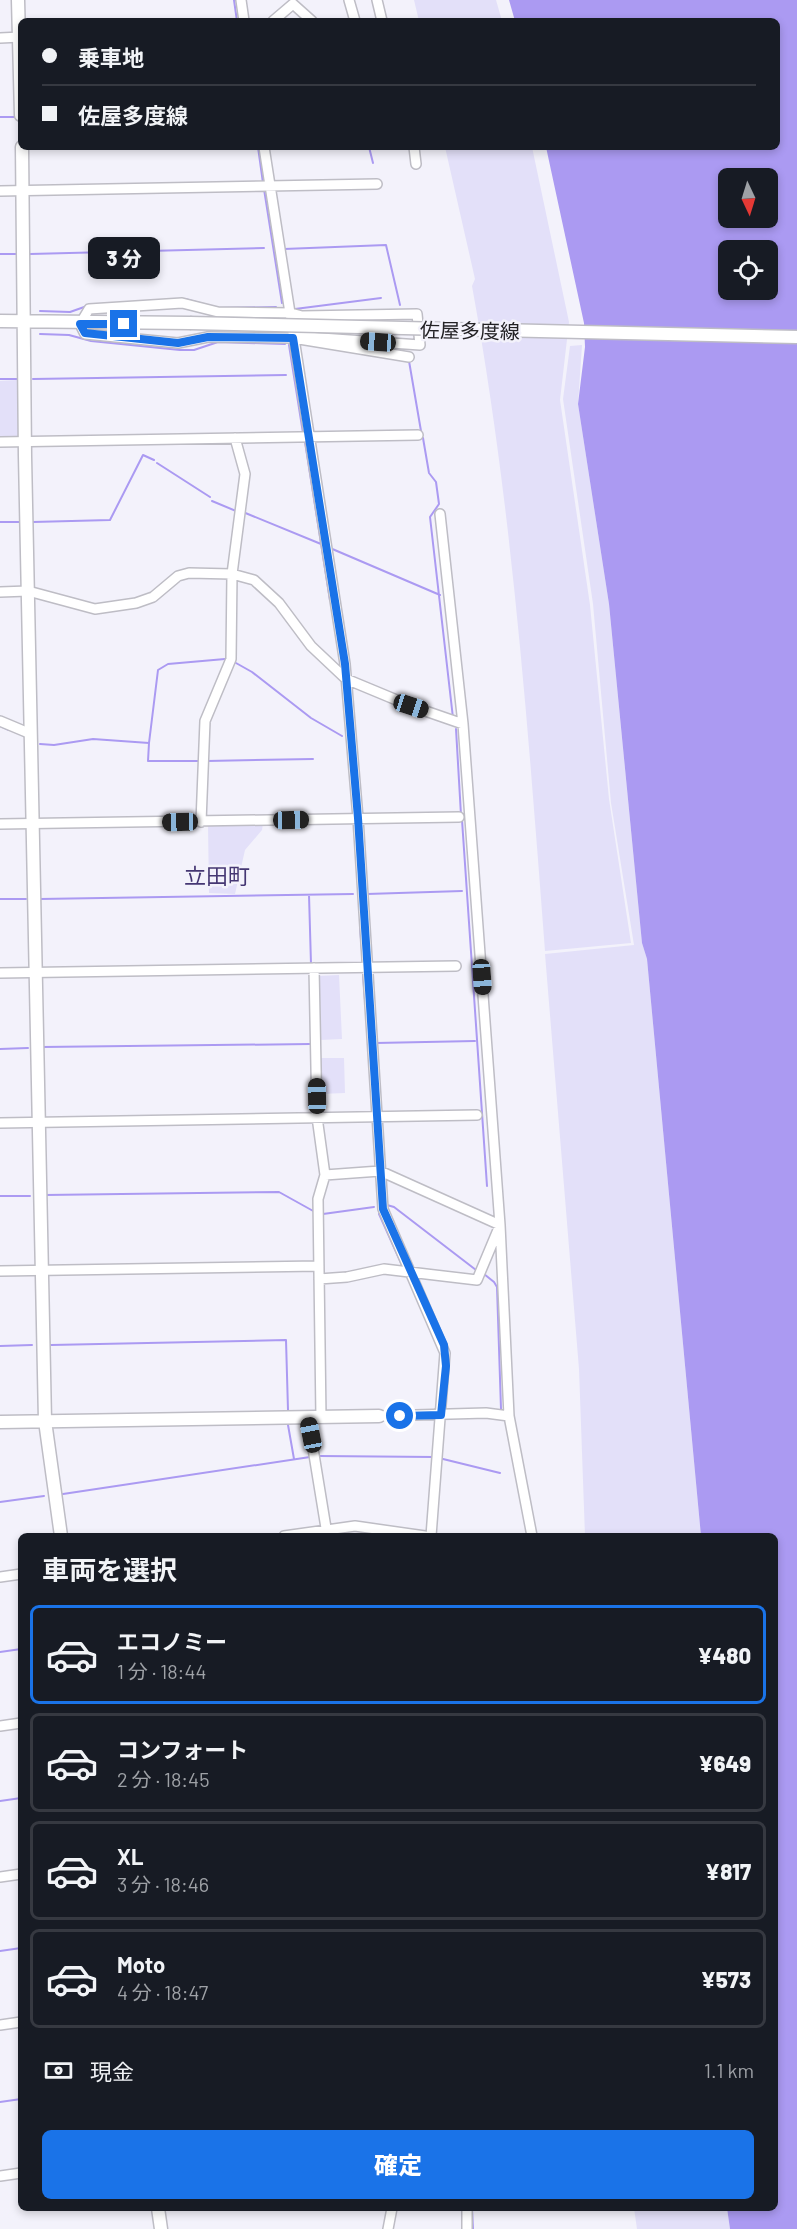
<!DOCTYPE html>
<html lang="ja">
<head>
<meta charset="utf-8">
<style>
	:root { --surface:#171b24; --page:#242831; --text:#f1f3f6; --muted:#9ea1a6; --line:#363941; --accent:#1a73e8 }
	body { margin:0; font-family:Barlow,"Noto Sans JP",sans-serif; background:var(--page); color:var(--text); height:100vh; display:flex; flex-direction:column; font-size:22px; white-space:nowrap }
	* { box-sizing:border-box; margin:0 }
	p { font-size:20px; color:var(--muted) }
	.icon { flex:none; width:33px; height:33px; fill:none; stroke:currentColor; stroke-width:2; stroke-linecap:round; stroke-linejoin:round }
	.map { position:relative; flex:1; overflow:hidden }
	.details { position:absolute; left:18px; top:1533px; width:760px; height:678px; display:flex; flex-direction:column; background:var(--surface); border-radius:9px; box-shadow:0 3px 9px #0003 }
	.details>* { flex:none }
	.top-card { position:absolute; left:18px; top:18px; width:762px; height:132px; border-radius:9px; box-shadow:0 3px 9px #0003; display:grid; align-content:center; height:132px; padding:0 24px; background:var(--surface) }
	.needle { width:39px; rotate:176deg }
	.fabs { position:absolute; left:718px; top:168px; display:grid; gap:12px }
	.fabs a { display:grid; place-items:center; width:60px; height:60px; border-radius:9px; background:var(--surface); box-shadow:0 3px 9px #0003; font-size:30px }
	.end { position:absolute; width:27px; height:27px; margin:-14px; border:8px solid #1a73e8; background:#fff; box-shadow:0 0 0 3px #fff }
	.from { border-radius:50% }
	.bubble { position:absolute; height:42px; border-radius:9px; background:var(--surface); box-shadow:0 3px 9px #0003; font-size:20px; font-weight:800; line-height:42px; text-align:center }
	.car { position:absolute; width:18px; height:36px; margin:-18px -9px; border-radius:8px; box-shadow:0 0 4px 2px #0007; background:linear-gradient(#222 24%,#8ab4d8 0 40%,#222 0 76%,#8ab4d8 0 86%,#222 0) }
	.top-card b { display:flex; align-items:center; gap:21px; height:57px; font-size:22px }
	.top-card b+b { border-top:2px solid var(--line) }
	.top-card i { width:15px; height:15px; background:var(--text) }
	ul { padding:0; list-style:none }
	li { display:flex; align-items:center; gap:18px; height:99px; margin:0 12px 9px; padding:0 12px; border:3px solid var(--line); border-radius:9px }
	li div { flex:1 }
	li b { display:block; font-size:22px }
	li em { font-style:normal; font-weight:800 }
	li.selected { border-color:var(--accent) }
	li>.icon { width:54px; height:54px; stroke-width:1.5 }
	h2 { padding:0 24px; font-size:27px; line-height:72px }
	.pay { display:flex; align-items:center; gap:15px; height:66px; padding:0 24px; font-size:22px }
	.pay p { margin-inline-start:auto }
	.action { display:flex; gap:12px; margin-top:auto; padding:12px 24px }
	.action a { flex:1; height:69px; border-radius:9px; background:var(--accent); color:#fff; font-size:24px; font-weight:800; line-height:69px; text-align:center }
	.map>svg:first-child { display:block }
</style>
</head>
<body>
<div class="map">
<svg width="797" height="2229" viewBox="0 0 797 2229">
	<rect width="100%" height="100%" fill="#f3f2fb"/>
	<!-- green -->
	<path fill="#e3e0f9" d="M414,0H496L502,21H419Z
		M445,147H532L569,322L560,400L590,605L609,799L631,943L545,951C528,729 512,505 472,286L475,279Z
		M582,345L578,404L609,604L642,943L647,959L701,1536H585L579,1369L545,954L634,945L611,803L593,604L563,399L570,346Z
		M17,380L19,436L16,440H0V381Z
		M263,823L262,830L245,850L235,894L209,893L208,825Z
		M339,975L342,1039L320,1040L318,976Z
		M319,1058H344L345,1093L320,1094Z
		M634,2208H727L730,2229H637Z"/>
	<!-- water -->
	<path fill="#ab9af2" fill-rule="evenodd" d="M509,0H797V2229H730L727,2208H776V1536H701L647,959L642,943L609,604L578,404L585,347L584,323L546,147H777V21H515ZM729,178H768V218H729ZM729,250H768V290H729Z"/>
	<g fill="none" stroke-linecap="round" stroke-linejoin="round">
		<!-- stream -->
		<path stroke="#ab9af2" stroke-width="2" d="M234,0L237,21
			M0,117H15
			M258,147L263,183
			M369,147L373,163
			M264,189L282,303
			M284,249L386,245L400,305
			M0,254H17
			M30,254L264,248
			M185,299L218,308L276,307
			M295,309L381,298
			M40,311L70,312L87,306
			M40,334L69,335L91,341L180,350H194L218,342L285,344
			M289,345L303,433
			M409,361L421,431
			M0,379H17
			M33,379L286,375
			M423,438L429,473L436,482L439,504L430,517L453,718
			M305,442L330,600
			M157,463L210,497
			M212,501L236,511
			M243,512L321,544
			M0,522H20
			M33,522L110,520L143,455L154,460
			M330,548L440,595
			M236,663L252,672L311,718L342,736
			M0,726L9,730
			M456,729L461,815
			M149,743L148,761H199
			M40,744L54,745L93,739L149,743L158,670L168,664L225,659
			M207,761L313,759
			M462,820L487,1186
			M367,894L462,891
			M309,895L311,964
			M0,899H26
			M40,899L353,894
			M360,927L363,963
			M363,975L365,1000
			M376,1043L475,1041
			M42,1047L310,1044
			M0,1049L28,1048
			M45,1195L279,1192L315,1212
			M0,1196H30
			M387,1205L394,1207L476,1270
			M323,1214L374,1207
			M379,1214L402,1265
			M484,1274L494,1282L497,1287L501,1409
			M51,1345L286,1340L288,1410
			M0,1346L32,1345
			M288,1425L294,1459
			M320,1456L434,1457
			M443,1459L500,1473
			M63,1494L310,1457
			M0,1502L44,1496
			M0,1652L21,1649
			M0,1801L21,1798
			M0,1951L21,1948
			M0,2102L21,2099
			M472,2208L473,2229"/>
		<defs>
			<path id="street" d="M241,0L244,21
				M349,0L355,21
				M377,0L382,21
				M273,21L293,4L312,21
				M0,38L21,37
				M264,147L345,664L358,818L383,1209L445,1353L431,1536
				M414,147L416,164
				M0,191L377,184
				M293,336L420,345L417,314L302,316L291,313L218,312L182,303L89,309L80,324L85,334L178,343L208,337L293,338L409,357
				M0,442L418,435
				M440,514L463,724L500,1225L509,1416L532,1536
				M0,592L28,591L95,609L136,603L153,597L178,576L189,573L232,574L254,580L279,603L311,646L346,679L411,706L463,724
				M0,721L31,734
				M201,822L205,721L231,659L232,574L245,474L235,438
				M0,824L459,817
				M314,968L317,1117L325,1175L318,1199L321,1418
				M0,973L456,966
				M0,1123L477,1115
				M0,1271L319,1266
				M319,1279L347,1277L384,1269L477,1280L500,1225L380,1171L325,1175
				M379,1416L486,1413L509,1416
				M308,1418L327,1534
				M284,1536L355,1526L425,1536
				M0,1577L21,1574
				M0,1726L21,1723
				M0,1877L21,1874
				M0,2025L21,2022
				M0,2176L21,2173
				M388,2229L392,2208
				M467,2229V2208"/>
			<path id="secondary" d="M18,0L21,115
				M22,147L25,456L45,1421L61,1536
				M0,321L190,323
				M0,1422L379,1416
				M158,2208L161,2229"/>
		</defs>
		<!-- street casing -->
		<use href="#street" stroke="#bebdc5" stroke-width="12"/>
		<!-- secondary casing -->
		<use href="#secondary" stroke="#bebdc5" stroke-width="15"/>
		<!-- street -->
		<use href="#street" stroke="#fff" stroke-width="9"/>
		<!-- secondary -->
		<use href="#secondary" stroke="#fff" stroke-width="12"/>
		<defs>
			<path id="secondary-bridge" d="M190,323L797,337"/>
		</defs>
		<!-- secondary-bridge casing -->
		<use href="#secondary-bridge" stroke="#bebdc5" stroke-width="15" stroke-linecap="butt"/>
		<!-- secondary-bridge -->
		<use href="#secondary-bridge" stroke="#fff" stroke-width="12"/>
	</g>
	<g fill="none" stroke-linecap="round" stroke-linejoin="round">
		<!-- route -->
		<path stroke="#1a73e8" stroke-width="8" d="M124,324H80L85,333L178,343L208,337L293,338L345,664L358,818L383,1209L444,1345L446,1366L441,1415L400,1416"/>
	</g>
	<g text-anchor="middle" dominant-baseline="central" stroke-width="5" stroke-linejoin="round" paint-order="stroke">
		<!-- street labels -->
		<g font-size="20" fill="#222124" stroke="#f3f2fb">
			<text transform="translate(470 330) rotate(1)">佐屋多度線</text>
		</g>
		<!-- quarter labels -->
		<g font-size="22" fill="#453773" stroke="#f3f2fb">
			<text x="217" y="875">立田町</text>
		</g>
	</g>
</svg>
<div class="fabs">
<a><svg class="needle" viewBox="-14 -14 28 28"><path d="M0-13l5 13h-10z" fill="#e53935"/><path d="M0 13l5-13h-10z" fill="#9ea1a6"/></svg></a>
<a><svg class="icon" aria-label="locate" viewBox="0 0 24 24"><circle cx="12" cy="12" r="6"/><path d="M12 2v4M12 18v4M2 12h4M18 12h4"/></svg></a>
</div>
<i class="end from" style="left:400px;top:1416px"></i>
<i class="end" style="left:124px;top:324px"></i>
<div class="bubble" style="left:88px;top:237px;width:72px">3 分</div>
<i class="car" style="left:378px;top:342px;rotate:274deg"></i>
<i class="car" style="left:411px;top:706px;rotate:108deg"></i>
<i class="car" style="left:291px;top:820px;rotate:89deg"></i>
<i class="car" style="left:180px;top:822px;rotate:269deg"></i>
<i class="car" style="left:482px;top:977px;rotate:176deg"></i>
<i class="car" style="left:317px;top:1096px;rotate:359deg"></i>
<i class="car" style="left:311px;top:1435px;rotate:349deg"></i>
<div class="top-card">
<b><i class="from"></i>乗車地</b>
<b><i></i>佐屋多度線</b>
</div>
<section class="details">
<h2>車両を選択</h2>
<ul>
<li class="selected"><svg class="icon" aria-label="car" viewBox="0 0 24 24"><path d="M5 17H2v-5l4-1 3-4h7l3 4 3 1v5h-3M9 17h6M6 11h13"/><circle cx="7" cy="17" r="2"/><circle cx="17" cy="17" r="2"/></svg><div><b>エコノミー</b><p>1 分 · 18:44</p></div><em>¥480</em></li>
<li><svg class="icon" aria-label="car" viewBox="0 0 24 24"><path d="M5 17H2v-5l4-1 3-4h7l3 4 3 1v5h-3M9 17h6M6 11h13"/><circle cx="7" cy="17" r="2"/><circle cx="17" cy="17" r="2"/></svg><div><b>コンフォート</b><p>2 分 · 18:45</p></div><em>¥649</em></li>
<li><svg class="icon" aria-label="car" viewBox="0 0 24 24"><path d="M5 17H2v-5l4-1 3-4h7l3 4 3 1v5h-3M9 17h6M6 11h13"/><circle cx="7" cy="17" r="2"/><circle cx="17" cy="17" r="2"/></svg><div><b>XL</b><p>3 分 · 18:46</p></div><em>¥817</em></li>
<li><svg class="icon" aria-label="car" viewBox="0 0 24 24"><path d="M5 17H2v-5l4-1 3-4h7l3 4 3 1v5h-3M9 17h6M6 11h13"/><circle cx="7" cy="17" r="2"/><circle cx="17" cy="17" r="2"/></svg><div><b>Moto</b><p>4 分 · 18:47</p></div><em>¥573</em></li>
</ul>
<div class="pay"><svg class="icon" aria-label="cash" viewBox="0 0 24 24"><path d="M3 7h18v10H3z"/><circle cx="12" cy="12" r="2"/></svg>現金<p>1.1 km</p></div>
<div class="action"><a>確定</a></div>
</section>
</div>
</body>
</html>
